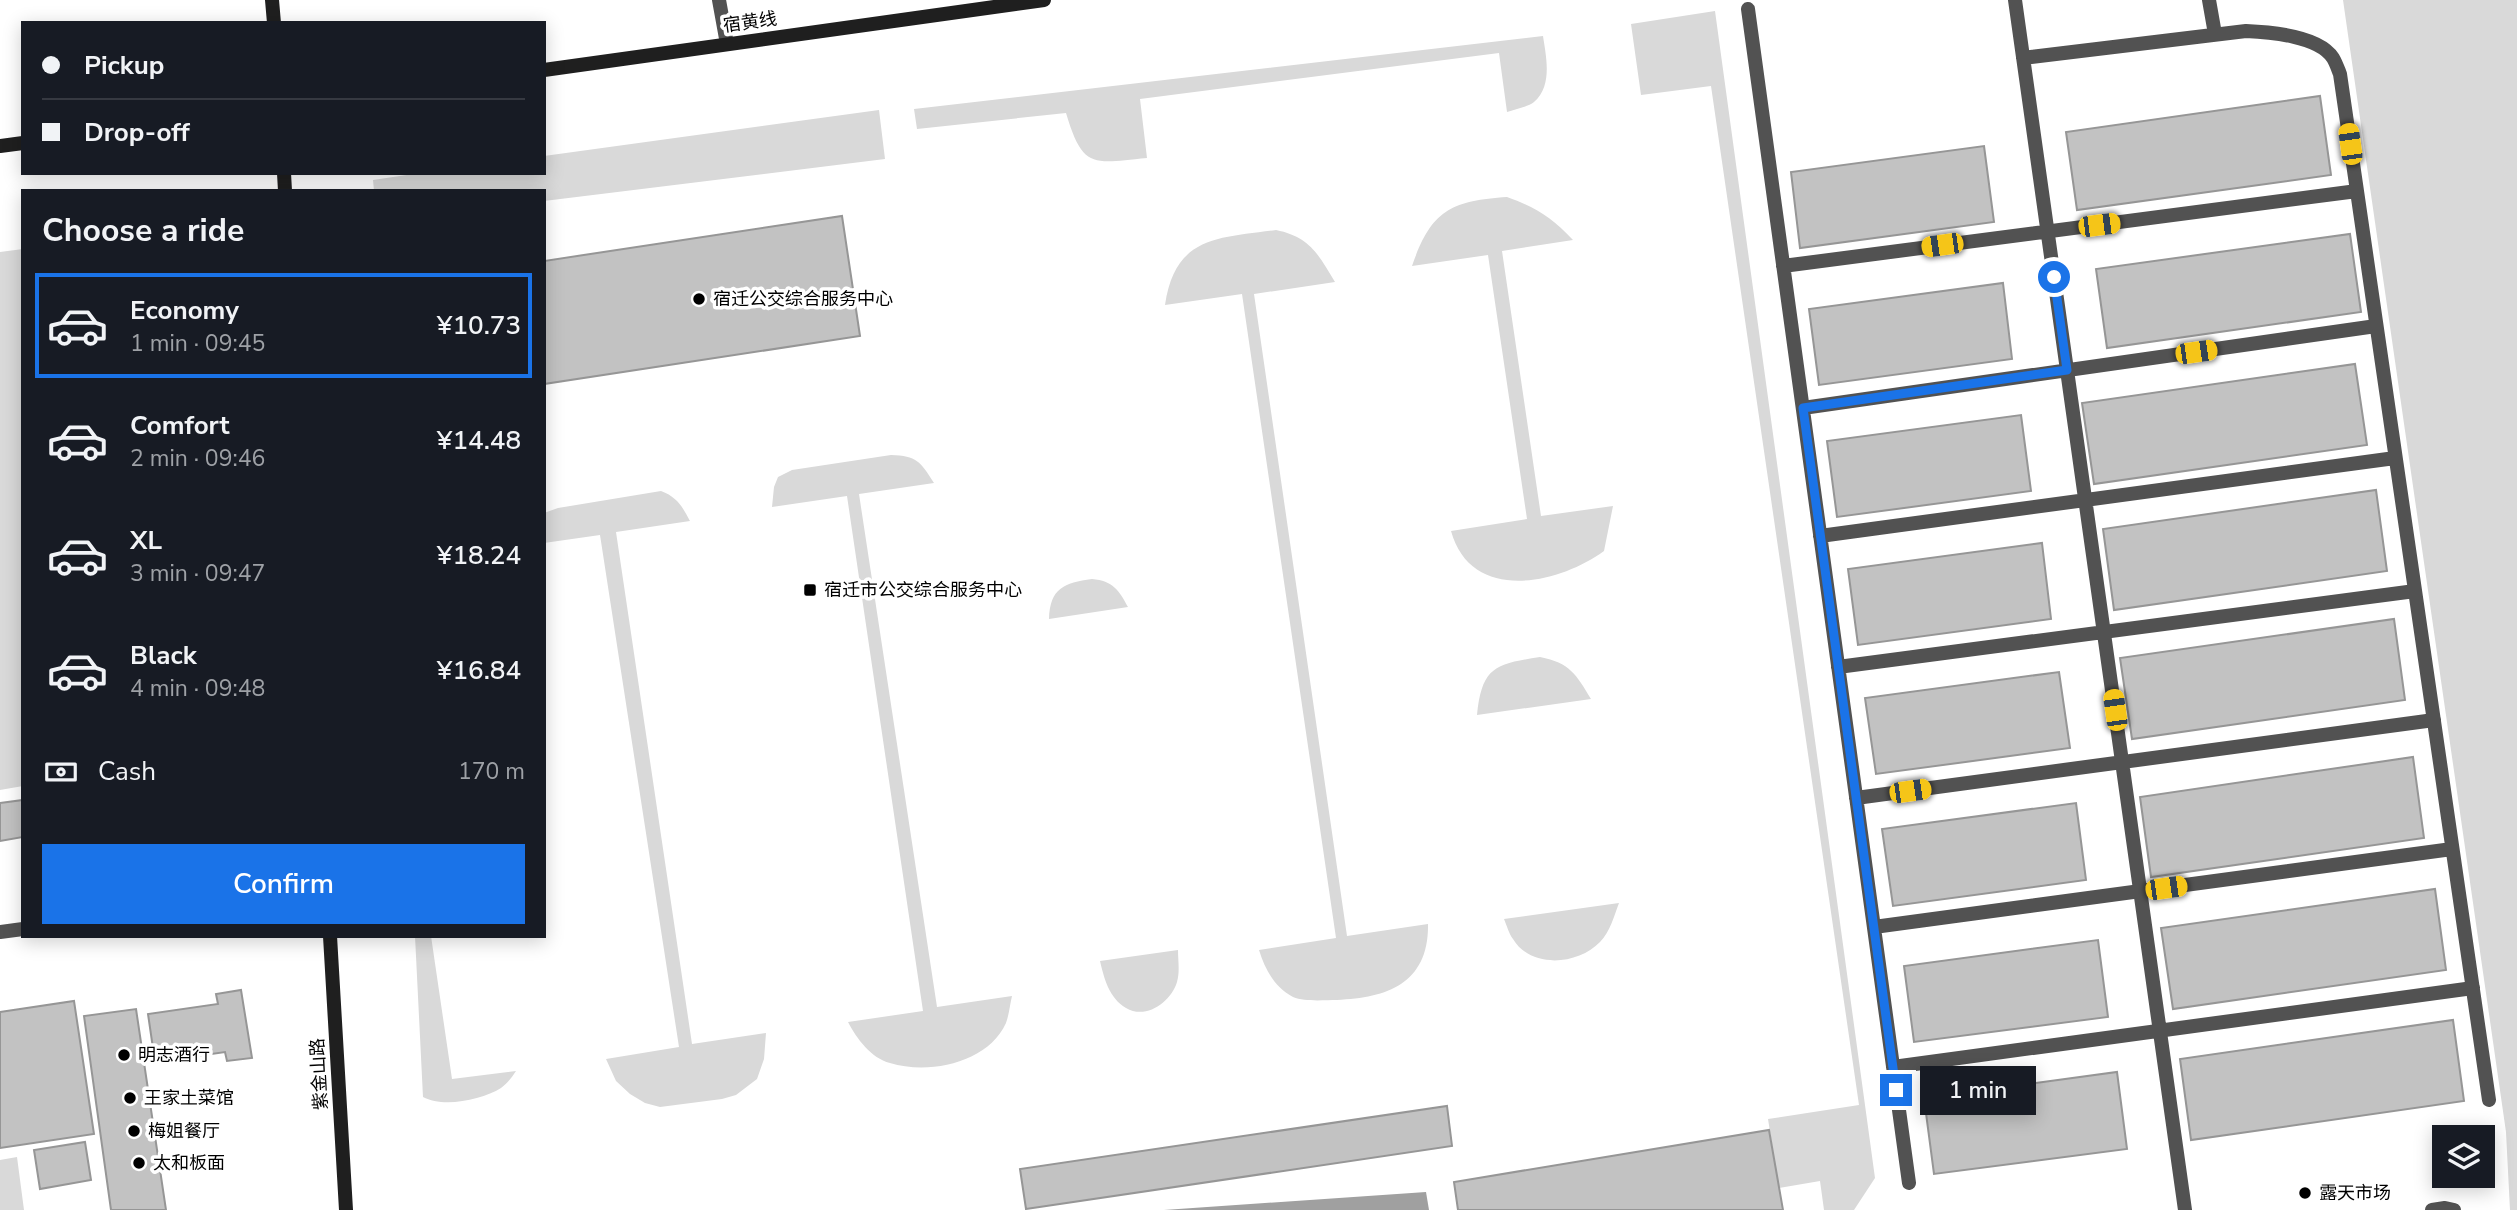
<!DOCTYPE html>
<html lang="en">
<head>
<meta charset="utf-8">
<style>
	:root { --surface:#171b24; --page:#20242c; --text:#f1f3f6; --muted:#9ea1a6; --line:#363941; --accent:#1a73e8 }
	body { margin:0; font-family:"Nunito Sans","Noto Sans SC",sans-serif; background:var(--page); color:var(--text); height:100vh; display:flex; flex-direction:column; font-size:26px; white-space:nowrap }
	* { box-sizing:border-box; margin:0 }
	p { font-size:23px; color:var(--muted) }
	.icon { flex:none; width:38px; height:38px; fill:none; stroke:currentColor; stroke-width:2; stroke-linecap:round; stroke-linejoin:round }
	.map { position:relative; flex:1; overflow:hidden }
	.panel { position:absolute; left:21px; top:189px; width:525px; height:749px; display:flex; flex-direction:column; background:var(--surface); border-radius:0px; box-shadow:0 4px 18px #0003 }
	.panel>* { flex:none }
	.hud { position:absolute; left:21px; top:21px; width:525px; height:154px; border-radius:0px; box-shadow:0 4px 18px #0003; display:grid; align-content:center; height:154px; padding:0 21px; background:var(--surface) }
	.fabs { position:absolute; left:2432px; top:1125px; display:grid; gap:14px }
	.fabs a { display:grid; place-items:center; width:63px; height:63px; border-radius:0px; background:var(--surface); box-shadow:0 4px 18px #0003; font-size:35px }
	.end { position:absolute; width:32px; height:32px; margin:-16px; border:9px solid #1a73e8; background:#fff; box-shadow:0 0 0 4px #fff }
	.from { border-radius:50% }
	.bubble { position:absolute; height:49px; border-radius:0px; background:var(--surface); box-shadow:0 4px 18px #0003; font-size:23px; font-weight:600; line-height:49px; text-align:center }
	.car { position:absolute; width:21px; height:42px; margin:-21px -10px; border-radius:9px; box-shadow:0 0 5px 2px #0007; background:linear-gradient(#f5c518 24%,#345 0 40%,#f5c518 0 76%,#345 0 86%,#f5c518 0) }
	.hud b { display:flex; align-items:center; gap:24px; height:66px; font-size:26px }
	.hud b+b { border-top:2px solid var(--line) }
	.hud i { width:18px; height:18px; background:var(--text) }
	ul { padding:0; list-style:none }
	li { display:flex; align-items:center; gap:21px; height:105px; margin:0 14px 10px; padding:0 7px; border:4px solid transparent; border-radius:0px }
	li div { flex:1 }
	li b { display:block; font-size:26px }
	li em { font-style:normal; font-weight:600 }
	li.on { border-color:var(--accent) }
	li>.icon { width:63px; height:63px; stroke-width:1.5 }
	h2 { padding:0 21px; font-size:32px; line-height:84px }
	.pay { display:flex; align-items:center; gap:18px; height:77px; padding:0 21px; font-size:26px }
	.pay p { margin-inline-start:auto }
	.action { display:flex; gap:14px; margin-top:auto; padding:14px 21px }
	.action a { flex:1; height:80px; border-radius:0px; background:var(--accent); color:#fff; font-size:28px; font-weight:600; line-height:80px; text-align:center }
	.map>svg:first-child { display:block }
</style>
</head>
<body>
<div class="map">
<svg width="2517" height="1210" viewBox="0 0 2517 1210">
	<rect width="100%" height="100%" fill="#fff"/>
	<!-- green -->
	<path fill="#d9d9d9" d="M2343,0H2517V1210H2510L2506,1132Z
		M1715,11L1875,1178L1854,1210H1824L1820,1181L1779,1188L1768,1119L1859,1105L1711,86L1641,95L1631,24Z
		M1543,36C1546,56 1553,86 1534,102C1528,107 1515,109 1507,112L1499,53L1140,99L1147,158C1093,163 1083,170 1066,113L917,129L914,109Z
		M879,110L885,159L544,201V191H374L373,180L420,173H544V156Z
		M1507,197C1537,208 1551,217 1573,240L1502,251L1541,516L1613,506L1604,551C1557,585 1471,603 1451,531L1527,519L1488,255L1412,266C1431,211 1450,201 1507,197Z
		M1276,230C1310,237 1318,254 1335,282L1254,294L1347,936L1428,924C1429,983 1388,998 1337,1000C1324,1000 1305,1002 1293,997C1274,987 1265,969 1259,950L1336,938L1242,294L1165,305C1175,236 1218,238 1276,230Z
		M23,249V786L0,790V252Z
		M891,455C917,456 920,461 934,483L859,494L937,1007L1012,996C1010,1004 1009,1015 1006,1023C988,1063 929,1075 890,1063C871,1058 857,1039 848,1022L923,1011L847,496L772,507L774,487L778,477L792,470Z
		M661,491C677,497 682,506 690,521L616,532L692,1044L766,1033L764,1059L757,1079L736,1095L722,1099L660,1107L645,1103L630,1094L616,1081L606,1059L679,1047L600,535L544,543V513L558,508Z
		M1092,579C1113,581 1119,590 1128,607L1049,619C1050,588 1064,583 1092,579Z
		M1540,657C1570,663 1576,674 1591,699L1477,715C1482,667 1495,664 1540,657Z
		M1619,903C1614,916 1610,932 1600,942C1578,965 1531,969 1513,939C1509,934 1507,926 1504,919Z
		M415,936H431L452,1079L516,1071C512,1077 507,1084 501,1088C482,1100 443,1108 423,1097Z
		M1178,950C1178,960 1180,972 1177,982C1171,1002 1146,1020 1126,1008C1109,998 1104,978 1100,961Z
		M17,1157L24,1210H0V1160Z"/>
	<!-- water -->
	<path fill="#a0a0a0" d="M1426,1192L1429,1210H1164Z"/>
	<!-- building -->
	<path fill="#c2c2c2" stroke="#969696" stroke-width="2" d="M2320,96L2331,175L2077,210L2066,132Z
		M1984,146L1994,222L1800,248L1791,172Z
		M842,216L860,336L544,384V261Z
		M2350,234L2361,312L2107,348L2096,269Z
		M2003,283L2012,359L1819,385L1809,309Z
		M2355,364L2367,445L2094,484L2082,403Z
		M2021,415L2031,491L1837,517L1827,441Z
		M2376,490L2387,571L2114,610L2103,529Z
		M2042,543L2051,619L1858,645L1848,569Z
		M2394,619L2405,700L2132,739L2120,658Z
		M2059,672L2070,748L1876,774L1865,698Z
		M2413,757L2424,838L2151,877L2140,797Z
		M23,800V837L0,841V803Z
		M2076,803L2086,880L1893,906L1882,829Z
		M2435,889L2446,970L2173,1009L2161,928Z
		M2098,940L2108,1017L1914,1042L1904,966Z
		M241,990L252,1058L227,1061L225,1052L155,1062L148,1014L218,1004L216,994Z
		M74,1001L94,1134L0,1148V1012Z
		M136,1009L166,1210H111L84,1016Z
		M2453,1020L2464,1101L2191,1140L2180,1059Z
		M2117,1072L2127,1149L1934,1174L1924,1098Z
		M1447,1106L1452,1146L1026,1209L1020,1169Z
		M1769,1130L1783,1210H1458L1454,1182Z
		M85,1142L91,1180L40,1189L34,1150Z"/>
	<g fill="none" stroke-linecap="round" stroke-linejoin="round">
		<!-- lane -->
		<path stroke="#525252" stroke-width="14" d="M719,0L727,44
			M2015,0L2185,1210
			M2209,0L2215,34
			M1748,9L1909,1183
			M2023,58L2246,31C2270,32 2319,36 2333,58C2336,63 2338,69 2340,74L2489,1100
			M1783,266L2357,191
			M1803,408L2376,326
			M1820,536L2395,458
			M1838,667L2415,591
			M1856,798L2434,720
			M1874,927L2452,849
			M0,932L23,929
			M1893,1067L2473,988
			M2432,1210L2445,1208L2454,1210"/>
		<!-- secondary -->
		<path stroke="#1f1f1f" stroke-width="14" d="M272,0L274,23
			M544,70L1044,0
			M0,146L23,143
			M284,173L285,191
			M330,936L346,1210"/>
	</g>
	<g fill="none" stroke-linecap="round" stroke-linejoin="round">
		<!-- route -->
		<path stroke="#1a73e8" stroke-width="9" d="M1896,1090L1803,408L2067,370L2054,277"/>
	</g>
	<!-- markers -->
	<g fill="#000" stroke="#fff" stroke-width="2.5">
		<circle cx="699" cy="299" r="7"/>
		<rect x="803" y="583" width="14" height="14" rx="3.5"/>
		<circle cx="124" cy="1055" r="7"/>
		<circle cx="130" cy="1098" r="7"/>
		<circle cx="134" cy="1131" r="7"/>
		<circle cx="139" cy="1163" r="7"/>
		<circle cx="2305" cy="1193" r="7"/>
	</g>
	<g text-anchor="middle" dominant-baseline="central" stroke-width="7" stroke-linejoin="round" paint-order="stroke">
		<!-- street labels -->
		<g font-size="18" fill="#000" stroke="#fff">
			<text transform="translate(750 22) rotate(-8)">宿黄线</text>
			<text transform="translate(319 1074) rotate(-93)">紫金山路</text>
		</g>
		<!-- poi labels -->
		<g font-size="18" fill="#000" stroke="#fff" text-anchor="start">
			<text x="713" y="299">宿迁公交综合服务中心</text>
			<text x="824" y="590">宿迁市公交综合服务中心</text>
			<text x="138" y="1055">明志酒行</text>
			<text x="144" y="1098">王家土菜馆</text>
			<text x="148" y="1131">梅姐餐厅</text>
			<text x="153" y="1163">太和板面</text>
			<text x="2319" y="1193">露天市场</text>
		</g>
	</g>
</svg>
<div class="fabs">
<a><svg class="icon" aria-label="layers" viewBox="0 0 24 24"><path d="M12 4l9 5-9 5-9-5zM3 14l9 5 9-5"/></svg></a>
</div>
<i class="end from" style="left:2054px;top:277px"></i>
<i class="end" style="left:1896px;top:1090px"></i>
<div class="bubble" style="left:1920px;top:1066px;width:116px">1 min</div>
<i class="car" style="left:2350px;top:144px;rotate:352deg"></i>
<i class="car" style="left:2099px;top:225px;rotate:83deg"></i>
<i class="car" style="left:1942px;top:245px;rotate:262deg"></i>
<i class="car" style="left:2196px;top:352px;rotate:82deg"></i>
<i class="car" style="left:2115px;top:710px;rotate:352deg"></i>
<i class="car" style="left:1910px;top:791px;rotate:82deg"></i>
<i class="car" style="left:2166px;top:888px;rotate:82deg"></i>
<div class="hud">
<b><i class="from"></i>Pickup</b>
<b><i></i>Drop-off</b>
</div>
<section class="panel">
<h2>Choose a ride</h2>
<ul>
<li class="on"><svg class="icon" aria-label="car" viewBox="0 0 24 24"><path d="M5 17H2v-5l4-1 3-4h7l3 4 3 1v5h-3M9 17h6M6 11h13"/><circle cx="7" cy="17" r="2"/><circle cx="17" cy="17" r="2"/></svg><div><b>Economy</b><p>1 min · 09:45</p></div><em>¥10.73</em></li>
<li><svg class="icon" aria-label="car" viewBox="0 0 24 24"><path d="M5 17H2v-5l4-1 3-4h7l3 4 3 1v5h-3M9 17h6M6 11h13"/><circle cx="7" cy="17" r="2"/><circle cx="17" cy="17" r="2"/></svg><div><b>Comfort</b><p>2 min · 09:46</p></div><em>¥14.48</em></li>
<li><svg class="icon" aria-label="car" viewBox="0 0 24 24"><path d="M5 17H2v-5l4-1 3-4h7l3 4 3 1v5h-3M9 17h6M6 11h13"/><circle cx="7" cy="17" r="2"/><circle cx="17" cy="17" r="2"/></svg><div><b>XL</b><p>3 min · 09:47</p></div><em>¥18.24</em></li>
<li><svg class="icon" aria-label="car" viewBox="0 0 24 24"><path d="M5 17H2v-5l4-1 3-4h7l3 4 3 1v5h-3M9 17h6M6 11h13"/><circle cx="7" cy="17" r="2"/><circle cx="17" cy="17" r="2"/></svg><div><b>Black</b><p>4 min · 09:48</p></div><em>¥16.84</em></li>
</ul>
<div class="pay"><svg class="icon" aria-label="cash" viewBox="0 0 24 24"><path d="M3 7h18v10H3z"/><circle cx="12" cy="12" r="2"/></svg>Cash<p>170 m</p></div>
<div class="action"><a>Confirm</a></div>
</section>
</div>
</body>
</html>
